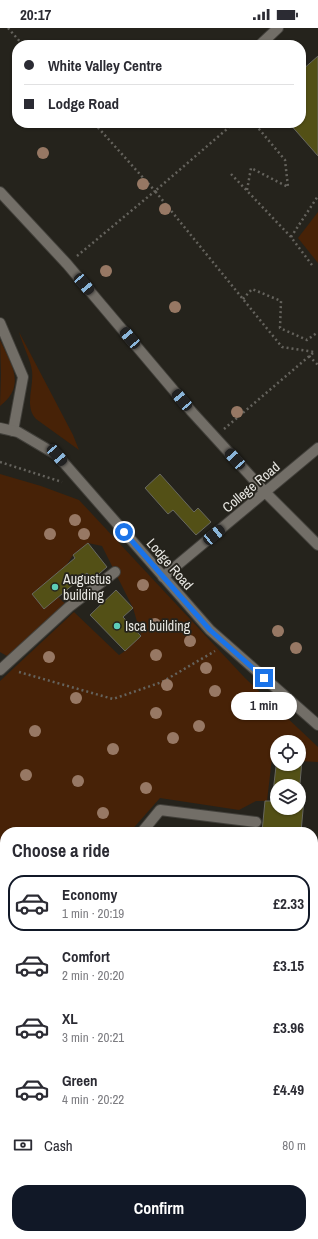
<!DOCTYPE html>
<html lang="en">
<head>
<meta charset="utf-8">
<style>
	:root { --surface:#fff; --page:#f2f2f3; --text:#2b2b33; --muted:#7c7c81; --line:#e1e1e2; --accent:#111827 }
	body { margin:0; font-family:"Archivo Narrow",sans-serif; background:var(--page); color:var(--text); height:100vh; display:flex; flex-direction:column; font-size:15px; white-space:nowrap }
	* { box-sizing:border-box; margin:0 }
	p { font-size:13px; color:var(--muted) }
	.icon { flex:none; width:22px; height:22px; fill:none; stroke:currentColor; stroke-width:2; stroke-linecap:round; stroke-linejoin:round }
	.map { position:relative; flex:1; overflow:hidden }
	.side { position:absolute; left:0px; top:799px; width:318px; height:412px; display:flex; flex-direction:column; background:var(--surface); border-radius:16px 16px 0 0; box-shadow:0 1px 3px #0004 }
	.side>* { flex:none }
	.hud { position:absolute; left:12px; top:12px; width:294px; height:88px; border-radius:16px; box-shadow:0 1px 3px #0004; display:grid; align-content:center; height:88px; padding:0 12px; background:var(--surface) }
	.buttons { position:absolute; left:270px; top:707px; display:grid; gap:8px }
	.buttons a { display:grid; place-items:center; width:36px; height:36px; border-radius:50%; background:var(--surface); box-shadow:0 1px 3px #0004; font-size:20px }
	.end { position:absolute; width:18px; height:18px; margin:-9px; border:5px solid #1a73e8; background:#fff; box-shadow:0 0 0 2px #fff }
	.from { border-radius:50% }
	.bubble { position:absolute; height:28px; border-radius:14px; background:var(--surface); box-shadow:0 1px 3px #0004; font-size:13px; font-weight:700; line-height:28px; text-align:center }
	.car { position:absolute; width:12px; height:24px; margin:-12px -6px; border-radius:5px; box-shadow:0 0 3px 1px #0007; background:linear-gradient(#222 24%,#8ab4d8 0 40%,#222 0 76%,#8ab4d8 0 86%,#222 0) }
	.hud b { display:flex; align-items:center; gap:14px; height:38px; font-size:15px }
	.hud b+b { border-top:1px solid var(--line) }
	.hud i { width:10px; height:10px; background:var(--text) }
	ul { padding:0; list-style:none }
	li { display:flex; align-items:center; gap:12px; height:56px; margin:0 8px 6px; padding:0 4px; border:2px solid transparent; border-radius:16px }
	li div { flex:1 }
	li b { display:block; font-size:15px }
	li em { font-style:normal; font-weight:700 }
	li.current { border-color:var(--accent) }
	li>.icon { width:36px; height:36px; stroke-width:1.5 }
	h2 { padding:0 12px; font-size:18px; line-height:48px }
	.pay { display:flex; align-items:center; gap:10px; height:44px; padding:0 12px; font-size:15px }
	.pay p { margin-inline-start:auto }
	.action { display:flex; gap:8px; margin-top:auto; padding:8px 12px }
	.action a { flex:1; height:46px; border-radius:16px; background:var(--accent); color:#fff; font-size:16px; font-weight:700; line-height:46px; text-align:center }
	.status { display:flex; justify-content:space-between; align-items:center; height:28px; padding:0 20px; background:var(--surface); direction:ltr }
	.status svg { height:11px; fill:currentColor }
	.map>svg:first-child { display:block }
</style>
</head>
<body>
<div class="status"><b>20:17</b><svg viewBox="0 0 49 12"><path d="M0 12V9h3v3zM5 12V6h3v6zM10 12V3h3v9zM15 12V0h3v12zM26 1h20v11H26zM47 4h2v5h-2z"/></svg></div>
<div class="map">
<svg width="318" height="1211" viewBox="0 0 318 1211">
	<rect width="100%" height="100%" fill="#25231c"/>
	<!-- green -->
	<path fill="#472207" d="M318,184V235L298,210Z
		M19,304L73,407L79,422L36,391C24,378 34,360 32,343C31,332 22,316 19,304Z
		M0,312C11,336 27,357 0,378L1,346Z
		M0,446L41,458L79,472L245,650L318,719V734L299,733V714H277V730H272L267,773H256L239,782L160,770L130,804H5V840H0V653L74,584L119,627L125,623L141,607L133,580L102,518L88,515L73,527L66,538L32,566L44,580L58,569L69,579L12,631L0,624Z
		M313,910H318V1077L313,1079Z
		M318,1101V1147L313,1148V1102Z
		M318,1168V1211H186L202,1206H313V1169Z
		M16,1206H132L116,1211H2Z"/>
	<!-- building -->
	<path fill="#535016" stroke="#686860" d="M318,28V128L289,95H301V43Z
		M160,446L194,484L198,480L211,494L196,507L173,482L168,486L145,460Z
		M88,515L107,539L92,552L87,545L44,581L32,566L75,530L73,527Z
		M116,562L133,580L123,589L141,608L125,623L90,587Z
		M277,730V736H299V732H302L299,767V758H277V780H299V770L304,771L301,804H262L265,773H272Z"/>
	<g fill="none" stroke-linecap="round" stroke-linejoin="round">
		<defs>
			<path id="service" d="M0,164L67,236L192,384L266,465L318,517
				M163,549L318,420
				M0,642L69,579L115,544
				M142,804L160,782L256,794
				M0,853L5,852
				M0,1036H5
				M313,1087L318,1085
				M0,1196L5,1194"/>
			<path id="minor" d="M261,16L278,0
				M0,295L23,349L13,403"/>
			<path id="tertiary" d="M0,400L18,404L57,427L210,602L318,697"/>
		</defs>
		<!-- service casing -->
		<use href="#service" stroke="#42403b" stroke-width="12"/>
		<!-- minor casing -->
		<use href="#minor" stroke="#42403b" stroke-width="12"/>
		<!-- tertiary casing -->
		<use href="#tertiary" stroke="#42403b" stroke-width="12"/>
		<!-- path -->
		<path stroke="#65635d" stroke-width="2.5" stroke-dasharray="2 3" stroke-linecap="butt" d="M8,0L23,17
			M234,95L155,163L282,319L314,324
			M231,146L291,209L312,237
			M247,162L251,140L288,159L285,132L254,95
			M291,209L318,168
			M77,228L155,163L94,95
			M243,271L252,261L281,273L280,300L307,312L318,304
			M309,328L318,337
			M224,401L313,325
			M0,434L62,454
			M19,644L113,671L162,654L215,623"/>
		<!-- service -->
		<use href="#service" stroke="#726e67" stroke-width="10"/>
		<!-- minor -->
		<use href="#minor" stroke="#726e67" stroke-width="10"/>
		<!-- tertiary -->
		<use href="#tertiary" stroke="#726e67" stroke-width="10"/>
		<!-- rail -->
		<path stroke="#9c9b95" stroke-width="3" stroke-dasharray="5 5" stroke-linecap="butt" d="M313,1156L318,1154
			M313,1165L318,1163
			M140,1211L156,1206
			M170,1211L186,1206"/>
	</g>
	<!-- trees -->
	<g fill="#977864">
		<circle cx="43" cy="125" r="6"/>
		<circle cx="143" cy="156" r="6"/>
		<circle cx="165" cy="181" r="6"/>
		<circle cx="106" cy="243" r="6"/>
		<circle cx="175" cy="279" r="6"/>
		<circle cx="237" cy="384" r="6"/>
		<circle cx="75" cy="492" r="6"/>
		<circle cx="50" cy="506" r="6"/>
		<circle cx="84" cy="506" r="6"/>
		<circle cx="143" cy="557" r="6"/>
		<circle cx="155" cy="596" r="6"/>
		<circle cx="278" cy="603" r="6"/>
		<circle cx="190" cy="613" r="6"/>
		<circle cx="296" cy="620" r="6"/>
		<circle cx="156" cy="627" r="6"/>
		<circle cx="49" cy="629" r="6"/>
		<circle cx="206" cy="640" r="6"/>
		<circle cx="167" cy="657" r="6"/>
		<circle cx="215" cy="663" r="6"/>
		<circle cx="76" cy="670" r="6"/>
		<circle cx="156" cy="685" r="6"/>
		<circle cx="199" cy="698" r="6"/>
		<circle cx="35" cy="703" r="6"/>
		<circle cx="173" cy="710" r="6"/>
		<circle cx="113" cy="721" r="6"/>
		<circle cx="26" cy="747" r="6"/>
		<circle cx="78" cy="753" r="6"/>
		<circle cx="146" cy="760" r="6"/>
		<circle cx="103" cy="785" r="6"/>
	</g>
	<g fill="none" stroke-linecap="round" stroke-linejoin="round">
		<!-- route -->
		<path stroke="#1a73e8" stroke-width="5" d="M124,504L210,602L264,650"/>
	</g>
	<!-- markers -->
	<g fill="#5dceb8" stroke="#25231c" stroke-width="1.5">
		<circle cx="55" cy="559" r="4"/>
		<circle cx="117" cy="598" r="4"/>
	</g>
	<g text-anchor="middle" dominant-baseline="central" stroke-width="3.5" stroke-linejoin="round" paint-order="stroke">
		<!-- street labels -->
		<g font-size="14" fill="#e7e6e1" stroke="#25231c">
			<text transform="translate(251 459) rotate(-40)">College Road</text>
			<text transform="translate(170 536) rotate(49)">Lodge Road</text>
		</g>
		<!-- poi labels -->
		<g font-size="14" fill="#e7e6e1" stroke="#25231c" text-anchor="start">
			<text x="63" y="551">Augustus<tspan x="63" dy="16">building</tspan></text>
			<text x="125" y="598">Isca building</text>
		</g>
	</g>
</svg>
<div class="buttons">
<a><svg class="icon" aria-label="locate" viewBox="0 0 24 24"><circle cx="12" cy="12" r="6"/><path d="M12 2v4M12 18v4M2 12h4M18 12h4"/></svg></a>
<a><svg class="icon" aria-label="layers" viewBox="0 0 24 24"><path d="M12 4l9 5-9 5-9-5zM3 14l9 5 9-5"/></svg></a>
</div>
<i class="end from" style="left:124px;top:504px"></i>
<i class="end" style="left:264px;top:650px"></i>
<div class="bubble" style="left:231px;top:664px;width:66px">1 min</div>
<i class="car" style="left:84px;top:256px;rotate:140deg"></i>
<i class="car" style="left:130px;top:310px;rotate:320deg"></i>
<i class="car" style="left:182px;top:372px;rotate:320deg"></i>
<i class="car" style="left:57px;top:427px;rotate:139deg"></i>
<i class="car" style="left:235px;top:431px;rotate:318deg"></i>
<i class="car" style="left:214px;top:507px;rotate:51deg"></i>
<div class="hud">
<b><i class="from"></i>White Valley Centre</b>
<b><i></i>Lodge Road</b>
</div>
<section class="side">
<h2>Choose a ride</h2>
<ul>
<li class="current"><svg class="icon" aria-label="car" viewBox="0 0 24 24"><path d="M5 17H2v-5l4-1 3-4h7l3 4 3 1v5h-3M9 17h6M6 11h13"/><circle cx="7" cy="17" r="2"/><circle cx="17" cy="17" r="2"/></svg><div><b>Economy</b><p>1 min · 20:19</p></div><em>£2.33</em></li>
<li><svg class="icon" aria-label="car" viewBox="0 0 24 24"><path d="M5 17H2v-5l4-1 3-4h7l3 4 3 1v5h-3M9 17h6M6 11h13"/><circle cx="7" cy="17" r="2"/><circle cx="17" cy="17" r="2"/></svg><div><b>Comfort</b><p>2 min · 20:20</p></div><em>£3.15</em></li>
<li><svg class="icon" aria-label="car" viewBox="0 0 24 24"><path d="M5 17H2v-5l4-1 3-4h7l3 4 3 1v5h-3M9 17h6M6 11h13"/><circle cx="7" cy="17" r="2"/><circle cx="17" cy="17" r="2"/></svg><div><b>XL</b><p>3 min · 20:21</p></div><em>£3.96</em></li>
<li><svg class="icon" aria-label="car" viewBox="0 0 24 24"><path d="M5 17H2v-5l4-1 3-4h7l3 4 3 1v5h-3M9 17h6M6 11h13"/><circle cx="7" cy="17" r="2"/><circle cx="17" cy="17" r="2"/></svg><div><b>Green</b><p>4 min · 20:22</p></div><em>£4.49</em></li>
</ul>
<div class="pay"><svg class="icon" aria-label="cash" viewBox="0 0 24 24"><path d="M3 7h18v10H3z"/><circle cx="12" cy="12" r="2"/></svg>Cash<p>80 m</p></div>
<div class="action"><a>Confirm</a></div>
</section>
</div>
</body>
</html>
